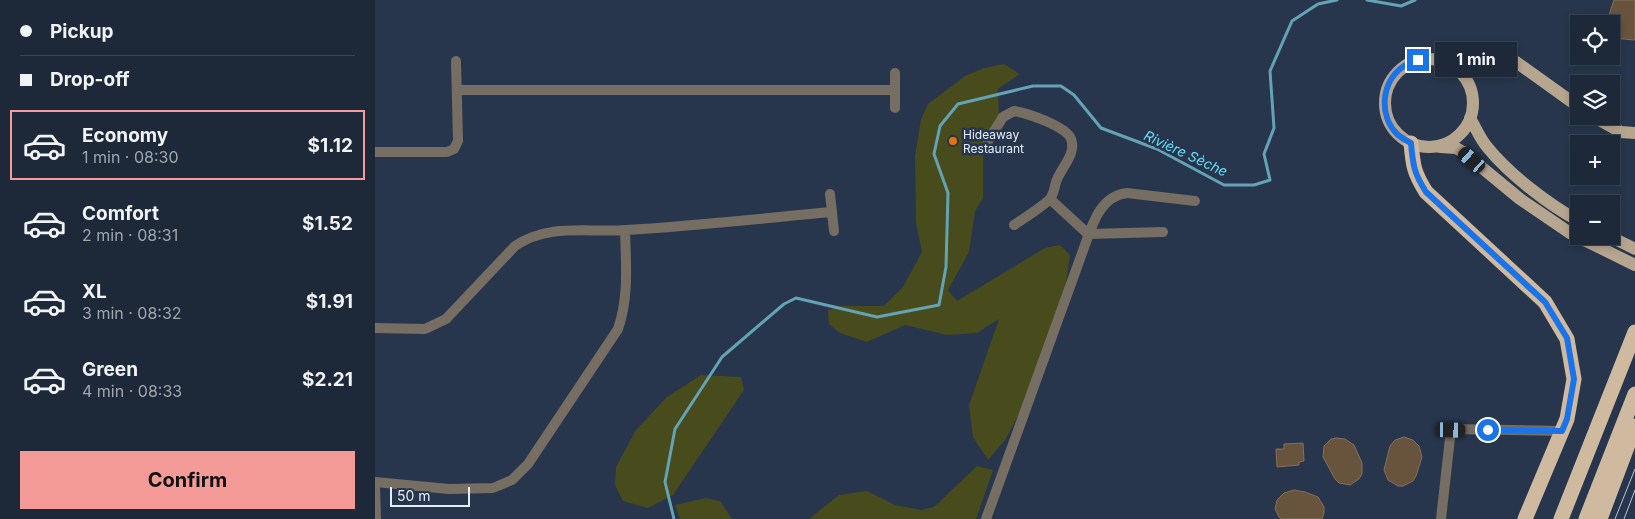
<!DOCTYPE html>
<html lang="en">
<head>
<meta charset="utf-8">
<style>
	:root { --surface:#1d2839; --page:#253041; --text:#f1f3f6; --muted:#a0a6ae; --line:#3b4453; --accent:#f59b97 }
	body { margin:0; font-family:Inter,sans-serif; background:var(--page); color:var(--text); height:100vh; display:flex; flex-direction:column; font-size:19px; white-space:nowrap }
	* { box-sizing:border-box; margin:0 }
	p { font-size:16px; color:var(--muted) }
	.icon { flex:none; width:28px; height:28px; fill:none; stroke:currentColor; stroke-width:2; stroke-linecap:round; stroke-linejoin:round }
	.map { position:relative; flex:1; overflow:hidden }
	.details { display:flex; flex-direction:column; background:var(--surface); width:375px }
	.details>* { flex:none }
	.guide { display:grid; align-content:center; height:110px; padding:0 20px; background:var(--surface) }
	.controls { position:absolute; left:1195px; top:15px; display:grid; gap:10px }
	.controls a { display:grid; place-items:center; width:50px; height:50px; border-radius:0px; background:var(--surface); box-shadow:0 2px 8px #0003,0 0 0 1px var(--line); font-size:25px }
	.scale { position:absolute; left:15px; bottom:12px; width:80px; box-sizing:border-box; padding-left:5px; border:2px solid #e3edfb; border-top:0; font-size:14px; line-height:18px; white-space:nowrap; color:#e3edfb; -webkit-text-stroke:4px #27364c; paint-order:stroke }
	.end { position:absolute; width:22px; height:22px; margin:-11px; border:6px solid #1a73e8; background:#fff; box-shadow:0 0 0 2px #fff }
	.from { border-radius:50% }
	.bubble { position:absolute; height:35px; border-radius:0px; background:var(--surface); box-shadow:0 2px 8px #0003,0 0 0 1px var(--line); font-size:16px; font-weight:700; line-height:35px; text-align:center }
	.car { position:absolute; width:15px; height:30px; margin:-15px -8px; border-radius:6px; box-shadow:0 0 4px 1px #0007; background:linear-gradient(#222 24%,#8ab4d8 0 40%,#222 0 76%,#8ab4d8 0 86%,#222 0) }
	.guide b { display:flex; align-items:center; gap:18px; height:48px; font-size:19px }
	.guide b+b { border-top:1px solid var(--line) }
	.guide i { width:12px; height:12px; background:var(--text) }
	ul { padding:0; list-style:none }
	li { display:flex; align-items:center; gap:15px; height:70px; margin:0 10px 8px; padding:0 10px; border:2px solid transparent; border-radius:0px }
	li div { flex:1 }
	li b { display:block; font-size:19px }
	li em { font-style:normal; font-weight:700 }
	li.current { border-color:var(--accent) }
	li>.icon { width:45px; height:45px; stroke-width:1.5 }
	.cta { display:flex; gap:10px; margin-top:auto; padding:10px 20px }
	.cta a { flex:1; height:58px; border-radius:0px; background:var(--accent); color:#111; font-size:20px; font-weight:700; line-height:58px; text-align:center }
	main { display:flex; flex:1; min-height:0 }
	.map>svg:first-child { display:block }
</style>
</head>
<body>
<main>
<section class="details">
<div class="guide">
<b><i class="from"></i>Pickup</b>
<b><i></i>Drop-off</b>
</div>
<ul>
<li class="current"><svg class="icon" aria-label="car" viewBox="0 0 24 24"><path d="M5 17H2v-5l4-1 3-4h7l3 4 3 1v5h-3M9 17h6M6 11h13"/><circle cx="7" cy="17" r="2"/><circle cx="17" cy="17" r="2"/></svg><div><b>Economy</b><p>1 min · 08:30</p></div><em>$1.12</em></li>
<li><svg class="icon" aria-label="car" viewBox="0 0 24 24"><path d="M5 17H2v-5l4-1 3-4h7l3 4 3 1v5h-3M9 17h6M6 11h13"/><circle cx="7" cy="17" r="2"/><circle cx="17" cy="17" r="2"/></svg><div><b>Comfort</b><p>2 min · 08:31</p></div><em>$1.52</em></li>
<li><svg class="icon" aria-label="car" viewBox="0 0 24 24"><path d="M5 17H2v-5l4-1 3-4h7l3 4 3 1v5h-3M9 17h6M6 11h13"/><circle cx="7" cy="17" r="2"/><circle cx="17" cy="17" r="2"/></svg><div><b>XL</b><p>3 min · 08:32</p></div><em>$1.91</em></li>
<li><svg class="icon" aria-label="car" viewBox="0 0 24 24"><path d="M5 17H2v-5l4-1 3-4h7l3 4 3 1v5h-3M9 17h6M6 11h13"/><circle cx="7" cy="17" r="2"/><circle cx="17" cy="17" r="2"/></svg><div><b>Green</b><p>4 min · 08:33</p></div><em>$2.21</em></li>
</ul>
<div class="cta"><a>Confirm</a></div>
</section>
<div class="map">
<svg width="1260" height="519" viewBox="0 0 1260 519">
	<rect width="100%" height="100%" fill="#27364c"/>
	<!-- green -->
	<path fill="#484b1c" d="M629,64L645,74L623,89L624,118L608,140V198L600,211L594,252L573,290L582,301L670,248L685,245L695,255L691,283L650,403L630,440L613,460L598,437L594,405L624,319L602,333L572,335L530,325L492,342L465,333L454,324L453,310L466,306H509L528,287L547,252L541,223L540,156L546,119L553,104L590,76L609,68Z
		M326,375L366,377L369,390L298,495L273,508L248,501L240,485L241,467L261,430L292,397Z
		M602,466L618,470L601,519H434L464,495L492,491L520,505L546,510L559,507Z
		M331,498L345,501L357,519H305L300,505Z"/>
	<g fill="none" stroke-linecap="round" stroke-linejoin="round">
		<!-- stream -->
		<path stroke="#64a3b5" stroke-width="3" d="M992,0L1026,6L1040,0
			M299,519L290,482L300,429L347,357L409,304L421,298L502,317L564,305L571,267L573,193L559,154L565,126L583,104L658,86H686L699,95L726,128L782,149L849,185H879L895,180L889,154L899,128L895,71L917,21L943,4L962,0"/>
	</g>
	<!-- building -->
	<path fill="#68533d" stroke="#857059" d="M1239,0H1260V40L1236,38V24H1231Z
		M1029,437L1038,440L1044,446L1047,457L1041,476L1038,481L1028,486H1023L1013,480L1009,470L1015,446L1020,440Z
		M961,438L970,439L979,445L987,463V474L984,479L975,485L964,483L960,479L948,457L949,446L956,439Z
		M928,443L929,461L924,462V465L902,467L901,449H909V444Z
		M919,490L930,492L943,497L949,507V513L947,519H906L904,517L900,509L902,500L909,493Z"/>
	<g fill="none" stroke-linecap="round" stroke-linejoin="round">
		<!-- minor -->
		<path stroke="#766e63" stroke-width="10" d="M520,73V108
			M82,90H520
			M613,141L628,117L639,111C652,113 691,126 696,139C702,154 685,169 681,182C679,189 679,195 674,200C664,209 651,217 639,225
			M0,152H72L79,149L83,141L81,61
			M455,194L459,231
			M675,199L713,234L788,232
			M0,328L50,329L71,319L140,246C173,223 213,233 251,230C320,226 389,218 457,212
			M0,482L74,489L118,488L137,480L153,464L243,329C254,298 251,263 250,231
			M0,486L1,519
			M611,519L710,245C718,222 726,196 752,193L820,201
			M1066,519L1076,429L1187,431"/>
		<!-- major -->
		<path stroke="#b6a58f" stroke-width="12" d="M1010 103a44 44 0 1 1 88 0a44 44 0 1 1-88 0Z
			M1074,64L1109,58L1141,62L1204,107
			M1217,116L1246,132L1260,133
			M1095,118C1101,128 1105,139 1113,148C1134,174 1174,205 1204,221
			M1065,147L1081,148L1088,152L1145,199L1195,233L1260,265
			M1234,236L1260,249"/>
		<!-- highway -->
		<path stroke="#cfbaa0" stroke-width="15" d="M1036,143C1038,166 1039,173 1051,192L1170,302L1192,339L1199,379L1192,419L1150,519
			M1186,519L1260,332
			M1211,519L1260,394
			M1225,519L1260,426"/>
		<!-- tram -->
		<path stroke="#b8c3d3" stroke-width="1" d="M1240,519L1260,469
			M1249,519L1260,490"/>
	</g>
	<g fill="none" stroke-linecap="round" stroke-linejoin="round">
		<!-- route -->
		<path stroke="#1a73e8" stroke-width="6" d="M1043,60C1038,62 1033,63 1029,66C1006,81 1003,116 1023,135C1027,138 1032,141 1036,143C1038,166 1039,173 1051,192L1170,302L1192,338L1199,379L1192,419L1187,431L1113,430"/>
	</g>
	<!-- markers -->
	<circle fill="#e8710a" stroke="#27364c" stroke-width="2" cx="578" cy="141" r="5"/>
	<g text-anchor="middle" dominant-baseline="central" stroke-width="5" stroke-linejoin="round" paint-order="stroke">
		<!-- poi labels -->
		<g font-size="12" fill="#e3edfb" stroke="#27364c" text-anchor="start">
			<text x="588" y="134">Hideaway<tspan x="588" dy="14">Restaurant</tspan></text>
		</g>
		<!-- water labels -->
		<g font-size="14" font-style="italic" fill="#63dcfa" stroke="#27364c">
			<text transform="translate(811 153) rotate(25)">Rivière Sèche</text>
		</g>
	</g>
</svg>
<div class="controls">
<a><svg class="icon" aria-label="locate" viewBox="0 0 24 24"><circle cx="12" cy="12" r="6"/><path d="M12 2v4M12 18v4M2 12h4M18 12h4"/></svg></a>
<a><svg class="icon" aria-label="layers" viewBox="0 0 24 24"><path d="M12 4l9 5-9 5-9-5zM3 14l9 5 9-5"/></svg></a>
<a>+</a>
<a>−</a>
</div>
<div class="scale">50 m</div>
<i class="end from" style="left:1113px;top:430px"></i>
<i class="end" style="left:1043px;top:60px"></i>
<div class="bubble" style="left:1060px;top:42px;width:82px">1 min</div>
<i class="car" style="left:1097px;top:160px;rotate:311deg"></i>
<i class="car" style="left:1076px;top:430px;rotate:91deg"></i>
</div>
</main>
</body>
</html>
